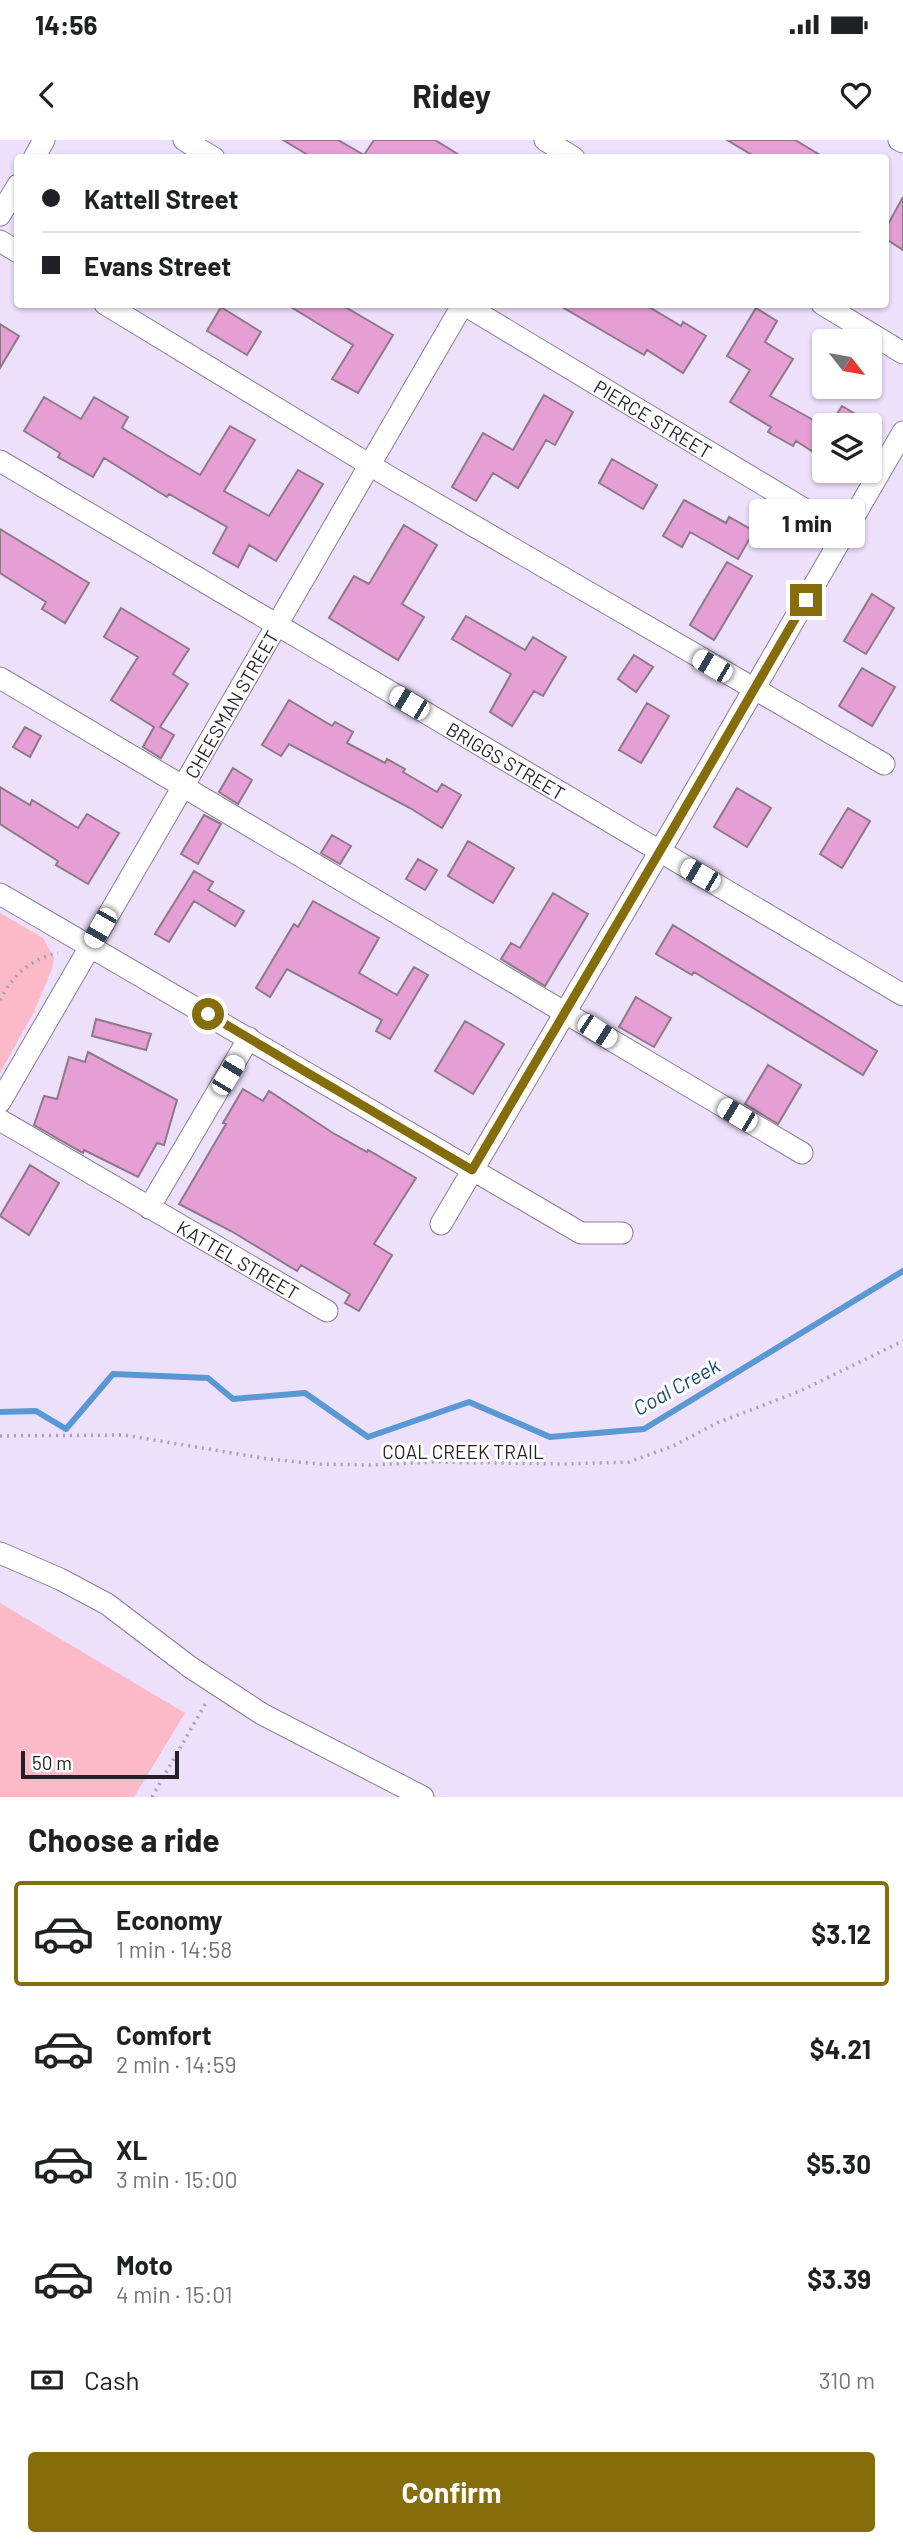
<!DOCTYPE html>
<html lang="en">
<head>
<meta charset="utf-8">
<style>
	:root { --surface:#fff; --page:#f6f6f6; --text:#202124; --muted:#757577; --line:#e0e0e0; --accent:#866d0c }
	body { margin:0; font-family:Barlow,sans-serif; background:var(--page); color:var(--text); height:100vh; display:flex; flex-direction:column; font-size:26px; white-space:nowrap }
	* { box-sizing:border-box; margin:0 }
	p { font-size:23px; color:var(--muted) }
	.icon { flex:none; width:38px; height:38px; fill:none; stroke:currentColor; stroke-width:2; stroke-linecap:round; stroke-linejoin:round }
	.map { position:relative; height:1657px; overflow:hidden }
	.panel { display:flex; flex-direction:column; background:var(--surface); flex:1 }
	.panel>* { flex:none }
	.top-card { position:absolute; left:14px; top:14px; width:875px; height:154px; border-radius:7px; box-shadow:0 2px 5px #0004; display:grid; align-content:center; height:154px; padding:0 28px; background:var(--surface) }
	.needle { width:46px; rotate:121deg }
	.fabs { position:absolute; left:812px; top:189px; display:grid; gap:14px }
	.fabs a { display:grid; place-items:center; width:70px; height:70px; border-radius:7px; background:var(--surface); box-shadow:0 2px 5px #0004; font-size:35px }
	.scale { position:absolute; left:21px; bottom:18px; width:158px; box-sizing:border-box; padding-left:7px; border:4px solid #241f29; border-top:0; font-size:19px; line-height:24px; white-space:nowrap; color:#241f29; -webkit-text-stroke:5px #fff; paint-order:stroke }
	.end { position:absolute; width:32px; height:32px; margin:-16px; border:9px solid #866d0c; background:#fff; box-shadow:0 0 0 4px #fff }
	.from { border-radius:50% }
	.bubble { position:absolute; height:49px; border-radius:7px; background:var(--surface); box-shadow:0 2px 5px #0004; font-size:23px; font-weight:700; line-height:49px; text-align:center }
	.car { position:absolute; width:21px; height:42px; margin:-21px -10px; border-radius:9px; box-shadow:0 0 5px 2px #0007; background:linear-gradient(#fff 24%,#345 0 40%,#fff 0 76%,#345 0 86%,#fff 0) }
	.top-card b { display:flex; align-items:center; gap:24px; height:66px; font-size:26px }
	.top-card b+b { border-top:2px solid var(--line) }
	.top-card i { width:18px; height:18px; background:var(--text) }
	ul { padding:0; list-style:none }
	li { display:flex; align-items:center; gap:21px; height:105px; margin:0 14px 10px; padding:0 14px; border:4px solid transparent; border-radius:7px }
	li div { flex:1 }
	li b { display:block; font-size:26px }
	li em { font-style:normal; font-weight:700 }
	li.selected { border-color:var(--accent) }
	li>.icon { width:63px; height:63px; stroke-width:1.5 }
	h2 { padding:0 28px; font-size:32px; line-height:84px }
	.pay { display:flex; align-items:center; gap:18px; height:77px; padding:0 28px; font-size:26px }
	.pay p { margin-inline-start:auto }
	.cta { display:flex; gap:14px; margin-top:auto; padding:14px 28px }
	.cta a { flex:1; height:80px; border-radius:7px; background:var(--accent); color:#fff; font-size:28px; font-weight:700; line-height:80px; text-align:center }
	.status { display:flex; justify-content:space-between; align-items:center; height:49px; padding:0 35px; background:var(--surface); direction:ltr }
	.status svg { height:19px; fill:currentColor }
	header { display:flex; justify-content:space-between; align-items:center; height:91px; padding:0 28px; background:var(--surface); font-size:32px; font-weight:700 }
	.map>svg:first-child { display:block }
</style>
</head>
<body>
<div class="status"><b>14:56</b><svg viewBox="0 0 49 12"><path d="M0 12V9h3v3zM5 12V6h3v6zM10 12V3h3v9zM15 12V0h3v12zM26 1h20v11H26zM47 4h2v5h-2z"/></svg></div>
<header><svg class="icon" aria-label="back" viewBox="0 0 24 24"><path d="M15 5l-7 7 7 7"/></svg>Ridey<svg class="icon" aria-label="heart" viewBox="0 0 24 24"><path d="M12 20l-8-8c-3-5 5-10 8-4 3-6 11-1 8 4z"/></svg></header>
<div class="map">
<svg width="903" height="1657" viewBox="0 0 903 1657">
	<rect width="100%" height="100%" fill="#ece0fa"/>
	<!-- green -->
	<path fill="#fcb9c7" d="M0,773L43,798L54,818L52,829L34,872L0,933Z
		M0,1463L185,1573L134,1657H0Z"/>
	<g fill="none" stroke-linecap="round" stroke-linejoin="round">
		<!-- stream -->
		<path stroke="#5a98d3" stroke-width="6" d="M0,1272L36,1271L66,1289L113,1234L208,1238L233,1259L305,1253L368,1297L469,1262L550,1297L644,1289L903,1131"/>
	</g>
	<!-- building -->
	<path fill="#e69fd4" stroke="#8f7989" stroke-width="2" d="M283,0H338L364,15L374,0H435L464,18H313Z
		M727,0H795L825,18H757Z
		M903,57V110L886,99V88Z
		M286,164H340L393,195L358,253L332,239L353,205Z
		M557,164H644L681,186L683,182L706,196L683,233L647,210L644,215Z
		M221,167L261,192L247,215L207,191Z
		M756,168L777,181L765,202L793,219L770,256L824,286V319L796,301L793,306L768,292L771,287L730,262L750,230L727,216Z
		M0,184L19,196L0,228Z
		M544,255L573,272L555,305L546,300L518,348L493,333L476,361L452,347L483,293L513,310Z
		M44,257L81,279L94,257L128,277L122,288L200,335L230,286L255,300L224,351L269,376L298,330L323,344L276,421L249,405L238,427L213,413L227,387L169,354L167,357L104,318L93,337L58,317L60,313L24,291Z
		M842,266L874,285H830Z
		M612,319L657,345L643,369L599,343Z
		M684,360L726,383L729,377L754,391L738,419L690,392L682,407L663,396Z
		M404,385L437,405L402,464L424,477L398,520L329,478L354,436L369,444Z
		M0,389L89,443L65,483L42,469L46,462L0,433Z
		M727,422L752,436L714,500L690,485Z
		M872,454L894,468L866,514L844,501Z
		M121,468L189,509L173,534L188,544L160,587L174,595L161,618L143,607L154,587L111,560L138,517L104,497Z
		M466,476L525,510L533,497L566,517L543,556L534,551L512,586L490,572L511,534L452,499Z
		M634,515L653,527L636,552L618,539Z
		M862,528L895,547L872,586L839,566Z
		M289,560L332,586L335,582L353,592L347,603L385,623L387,619L405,629L403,632L437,652L442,644L461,655L442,688L410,668L289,604L281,616L262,605Z
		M647,563L669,576L641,623L619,610Z
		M25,587L41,596L30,617L13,607Z
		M233,628L252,640L238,664L219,652Z
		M0,647L30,665L32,660L78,688L87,674L119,693L88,744L56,725L58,721L0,684Z
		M737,648L771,668L747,707L714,687Z
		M848,668L870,681L842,728L820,714Z
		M204,675L221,684L198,724L181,714Z
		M332,695L351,706L340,724L321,713Z
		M468,701L514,728L493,763L448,736Z
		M418,719L437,730L425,750L406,739Z
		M194,731L213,742L208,750L244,771L235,786L194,761L169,802L155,794Z
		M553,753L588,774L545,846L501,819L511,803L520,808Z
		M313,761L379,798L359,833L397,855L414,827L428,835L390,899L376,891L382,880L287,829L270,857L256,848L294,784L298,787Z
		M673,785L877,911L863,935L694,832L692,835L656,814Z
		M636,857L671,878L654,907L619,887Z
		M96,879L151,894L146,910L92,896Z
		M465,881L504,904L473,954L435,931Z
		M88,912L177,960L164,1005L157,1003L138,1037L84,1010L83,1013L34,985L44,956L57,959L69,917L85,922Z
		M768,925L801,945L778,984L745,964Z
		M243,949L263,961L269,951L333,993L367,1012L368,1010L416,1038L374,1104L392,1115L359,1171L345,1163L350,1154L301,1125L297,1131L231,1091L179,1064L226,984L223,983Z
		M30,1025L59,1043L29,1095L0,1076Z"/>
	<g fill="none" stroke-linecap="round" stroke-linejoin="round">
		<defs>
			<g id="minor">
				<path d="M184,0L214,18"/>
				<path d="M545,0L574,18"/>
				<path d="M899,0L903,2"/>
				<path d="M34,18L44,0"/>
				<path d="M0,75L18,45"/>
				<path d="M0,101L18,112"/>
				<path d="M105,164L393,339L884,624"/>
				<path id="s1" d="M463,164L844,393"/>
				<path d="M822,164L903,213"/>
				<path id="s2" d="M0,321L903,855"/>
				<path d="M0,538L802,1013"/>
				<path d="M0,754L581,1093H622"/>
				<path id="s3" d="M0,962L463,164"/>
				<path id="s4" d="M0,980L327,1171"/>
				<path d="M149,1068L249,898"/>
				<path d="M441,1084L670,694L903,292"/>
				<path d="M0,1413L60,1439L107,1464L190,1527L262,1574L423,1657"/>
			</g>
		</defs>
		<!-- minor casing -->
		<use href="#minor" stroke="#8a7f97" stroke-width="23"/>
		<!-- path -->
		<path stroke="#aaa0b5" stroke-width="3.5" stroke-dasharray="2 5" stroke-linecap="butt" d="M0,860C12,835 31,819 58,813
			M0,1296L124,1295L268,1319L320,1324L369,1325L434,1322L565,1324L629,1322L673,1306L717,1283L800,1251L903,1201
			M152,1657L207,1561"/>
		<!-- minor -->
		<use href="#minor" stroke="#fff" stroke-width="21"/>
	</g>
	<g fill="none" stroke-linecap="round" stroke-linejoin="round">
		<!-- route -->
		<path stroke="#866d0c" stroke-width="9" d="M208,874L472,1030L670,694L806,460"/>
	</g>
	<g text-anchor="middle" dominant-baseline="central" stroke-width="6" stroke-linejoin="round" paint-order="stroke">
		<!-- street labels -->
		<g font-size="19" fill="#241f29" stroke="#fff">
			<text stroke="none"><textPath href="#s1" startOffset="222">PIERCE STREET</textPath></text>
			<text stroke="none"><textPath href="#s3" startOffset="460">CHEESMAN STREET</textPath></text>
			<text stroke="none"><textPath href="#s2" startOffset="588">BRIGGS STREET</textPath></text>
			<text stroke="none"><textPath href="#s4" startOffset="276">KATTEL STREET</textPath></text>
			<text x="463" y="1311">COAL CREEK TRAIL</text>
		</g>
		<!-- water labels -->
		<g font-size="21" font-style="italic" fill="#1c4971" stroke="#fff">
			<text transform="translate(676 1246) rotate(-29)">Coal Creek</text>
		</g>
	</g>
</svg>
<div class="fabs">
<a><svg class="needle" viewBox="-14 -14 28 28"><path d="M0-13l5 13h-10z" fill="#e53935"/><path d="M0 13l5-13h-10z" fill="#757577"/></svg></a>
<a><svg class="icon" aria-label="layers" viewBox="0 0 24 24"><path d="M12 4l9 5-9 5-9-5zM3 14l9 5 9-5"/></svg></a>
</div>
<div class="scale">50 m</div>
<i class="end from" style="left:208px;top:874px"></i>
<i class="end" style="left:806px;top:460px"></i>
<div class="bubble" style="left:749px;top:359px;width:116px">1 min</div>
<i class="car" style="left:712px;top:526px;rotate:300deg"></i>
<i class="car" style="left:409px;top:563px;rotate:301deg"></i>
<i class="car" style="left:700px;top:735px;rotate:300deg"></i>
<i class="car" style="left:100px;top:788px;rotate:210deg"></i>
<i class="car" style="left:597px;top:891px;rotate:123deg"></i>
<i class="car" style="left:228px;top:935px;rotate:31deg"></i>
<i class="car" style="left:737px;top:975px;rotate:301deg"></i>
<div class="top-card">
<b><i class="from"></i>Kattell Street</b>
<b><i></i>Evans Street</b>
</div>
</div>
<section class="panel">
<h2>Choose a ride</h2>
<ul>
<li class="selected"><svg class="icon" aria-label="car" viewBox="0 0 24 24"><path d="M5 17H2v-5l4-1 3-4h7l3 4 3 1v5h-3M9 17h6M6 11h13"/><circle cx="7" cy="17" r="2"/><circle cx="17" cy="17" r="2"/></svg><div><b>Economy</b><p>1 min · 14:58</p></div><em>$3.12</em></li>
<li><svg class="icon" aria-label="car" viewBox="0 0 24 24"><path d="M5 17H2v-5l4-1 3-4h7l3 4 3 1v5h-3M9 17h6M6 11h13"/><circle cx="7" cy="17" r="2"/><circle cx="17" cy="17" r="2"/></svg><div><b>Comfort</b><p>2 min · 14:59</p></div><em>$4.21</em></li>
<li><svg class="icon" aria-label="car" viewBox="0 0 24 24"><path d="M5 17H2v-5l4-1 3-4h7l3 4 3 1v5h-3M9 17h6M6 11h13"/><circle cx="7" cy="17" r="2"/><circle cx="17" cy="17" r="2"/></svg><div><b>XL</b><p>3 min · 15:00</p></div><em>$5.30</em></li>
<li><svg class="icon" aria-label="car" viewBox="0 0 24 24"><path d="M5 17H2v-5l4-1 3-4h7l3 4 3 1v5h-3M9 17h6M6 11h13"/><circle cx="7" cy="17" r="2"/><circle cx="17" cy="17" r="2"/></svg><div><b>Moto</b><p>4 min · 15:01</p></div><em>$3.39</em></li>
</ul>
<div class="pay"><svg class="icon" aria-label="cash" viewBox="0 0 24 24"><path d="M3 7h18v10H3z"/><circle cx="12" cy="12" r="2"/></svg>Cash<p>310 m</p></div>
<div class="cta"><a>Confirm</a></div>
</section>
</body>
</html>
